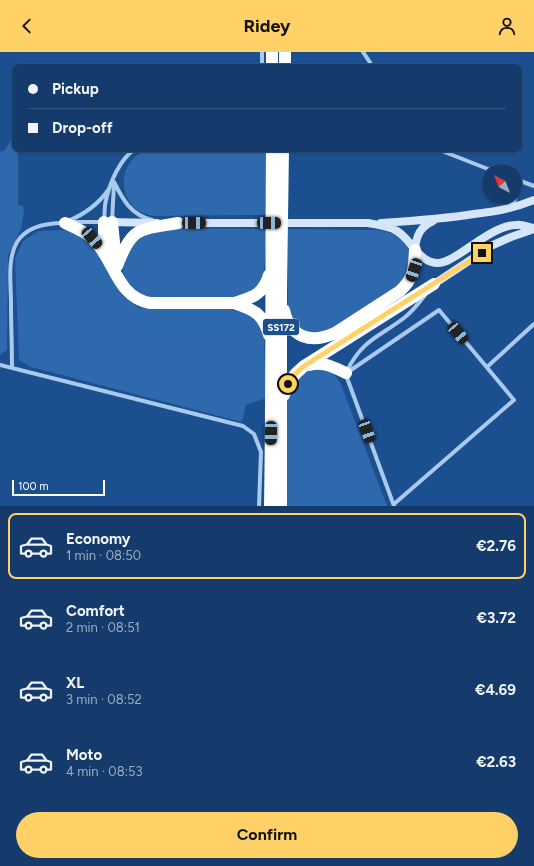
<!DOCTYPE html>
<html lang="en">
<head>
<meta charset="utf-8">
<style>
	:root { --surface:#143b6b; --page:#1d4271; --text:#f1f3f6; --muted:#9dadc1; --line:#33557e; --accent:#ffd166 }
	body { margin:0; font-family:Figtree,sans-serif; background:var(--page); color:var(--text); height:100vh; display:flex; flex-direction:column; font-size:15px; white-space:nowrap }
	* { box-sizing:border-box; margin:0 }
	p { font-size:13px; color:var(--muted) }
	.icon { flex:none; width:22px; height:22px; fill:none; stroke:currentColor; stroke-width:2; stroke-linecap:round; stroke-linejoin:round }
	.map { position:relative; height:454px; overflow:hidden }
	.sheet { display:flex; flex-direction:column; background:var(--surface); flex:1 }
	.sheet>* { flex:none }
	.top-card { position:absolute; left:12px; top:12px; width:510px; height:88px; border-radius:8px; box-shadow:0 1px 3px #0004,0 0 0 1px var(--line); display:grid; align-content:center; height:88px; padding:0 16px; background:var(--surface) }
	.needle { width:26px; rotate:318deg }
	.buttons { position:absolute; left:482px; top:112px; display:grid; gap:8px }
	.buttons a { display:grid; place-items:center; width:40px; height:40px; border-radius:50%; background:var(--surface); box-shadow:0 1px 3px #0004,0 0 0 1px var(--line); font-size:20px }
	.scale { position:absolute; left:12px; bottom:10px; width:93px; box-sizing:border-box; padding-left:4px; border:2px solid #fff; border-top:0; font-size:11px; line-height:14px; white-space:nowrap; color:#fff; -webkit-text-stroke:3px #1b4f8f; paint-order:stroke }
	.end { position:absolute; width:18px; height:18px; margin:-9px; border:5px solid #ffd166; background:#111; box-shadow:0 0 0 2px #111 }
	.from { border-radius:50% }
	.car { position:absolute; width:12px; height:24px; margin:-12px -6px; border-radius:5px; box-shadow:0 0 3px 1px #0007; background:linear-gradient(#222 24%,#8ab4d8 0 40%,#222 0 76%,#8ab4d8 0 86%,#222 0) }
	.top-card b { display:flex; align-items:center; gap:14px; height:38px; font-size:15px }
	.top-card b+b { border-top:1px solid var(--line) }
	.top-card i { width:10px; height:10px; background:var(--text) }
	ul { padding:7px 0 0; list-style:none }
	li { display:flex; align-items:center; gap:12px; height:66px; margin:0 8px 6px; padding:0 8px; border:2px solid transparent; border-radius:8px }
	li div { flex:1 }
	li b { display:block; font-size:15px }
	li em { font-style:normal; font-weight:700 }
	li.current { border-color:var(--accent) }
	li>.icon { width:36px; height:36px; stroke-width:1.5 }
	.cta { display:flex; gap:8px; margin-top:auto; padding:8px 16px }
	.cta a { flex:1; height:46px; border-radius:24px; background:var(--accent); color:#111; font-size:16px; font-weight:700; line-height:46px; text-align:center }
	header { display:flex; justify-content:space-between; align-items:center; height:52px; padding:0 16px; background:var(--accent); color:#111; font-size:18px; font-weight:700 }
	.map>svg:first-child { display:block }
</style>
</head>
<body>
<header><svg class="icon" aria-label="back" viewBox="0 0 24 24"><path d="M15 5l-7 7 7 7"/></svg>Ridey<svg class="icon" aria-label="person" viewBox="0 0 24 24"><circle cx="12" cy="8" r="4"/><path d="M4 21q1-7 8-7t8 7"/></svg></header>
<div class="map">
<svg width="534" height="454" viewBox="0 0 534 454">
	<rect width="100%" height="100%" fill="#1b4f8f"/>
	<!-- green -->
	<path fill="#2e69ad" d="M15,78V97H18V153L23,154L24,160L21,177L8,203L7,298L0,303V100L5,98L13,85Z
		M159,97H267L266,163L153,164C146,162 141,161 136,157C118,142 120,112 141,101C146,98 153,98 159,97Z
		M159,176L267,177L264,221L261,229L255,237L249,241L232,245L155,246C139,244 120,231 123,213C124,205 129,197 131,189Z
		M287,177L379,178L395,182L406,191L412,205L406,228L332,280H301L288,257Z
		M67,178L86,186L102,206L121,242L139,256L235,257L258,267L264,283L266,346L246,353L242,370L31,315L19,308L15,206L23,189L39,179Z
		M309,316L330,318L340,330L387,454H286L287,343L289,336Z"/>
	<g fill="none" stroke-linecap="round" stroke-linejoin="round">
		<!-- street -->
		<path stroke="#a9c9ee" stroke-width="4" d="M262,0V15
			M363,0L373,15
			M437,97L493,119
			M515,127L534,134
			M114,130C123,148 131,163 152,168
			M509,155C516,149 518,142 515,134
			M68,169C85,162 98,153 109,137
			M112,169L114,132
			M73,170H104C105,163 104,155 106,148C110,130 120,107 135,97
			M0,313L243,374L254,382L261,400L259,454
			M487,315L534,272
			M12,316C12,294 11,273 11,251C11,232 7,207 17,190C27,174 47,171 64,171
			M347,319C362,288 379,285 404,266C413,259 419,251 425,243
			M348,320L439,258L514,348L394,452
			M346,323L394,454"/>
		<!-- secondary -->
		<path stroke="#d6e6fa" stroke-width="8" d="M109,170L157,171
			M175,171H368C378,173 389,174 397,179C411,187 419,211 437,211C446,211 452,206 459,202C475,192 498,173 516,173C522,172 528,175 534,176
			M381,171C412,169 443,167 474,162C494,160 515,156 534,148
			M415,198C416,184 420,175 433,169
			M434,232L493,193L511,185L534,177"/>
		<!-- highway -->
		<path stroke="#fff" stroke-width="12" d="M272,15V0
			M285,15V0
			M104,170V190L106,202
			M112,170L116,210
			M65,171C74,175 84,179 92,186C115,207 116,245 150,251H234C252,246 263,243 269,223
			M117,214C132,174 139,178 178,171
			M234,251C254,258 263,261 269,283
			M284,258C290,286 311,292 335,281L400,239C414,226 414,217 415,198
			M309,313C323,309 333,315 346,321
			M284,343C287,331 294,322 304,314L434,232
			M270,454C272,335 271,216 272,97
			M281,454V239L283,97"/>
	</g>
	<g fill="none" stroke-linecap="round" stroke-linejoin="round">
		<!-- route -->
		<path stroke="#ffd166" stroke-width="5" d="M288,332L292,325L304,314L482,201"/>
	</g>
	<g text-anchor="middle" dominant-baseline="central" stroke-width="4" stroke-linejoin="round" paint-order="stroke">
		<!-- shield labels -->
		<rect fill="#1b4f8f" stroke="#bbcadd" stroke-width="1" x="263" y="267" width="36" height="16" rx="3"/>
		<g font-size="10" font-weight="bold" fill="#fff">
			<text x="281" y="275">SS172</text>
		</g>
	</g>
</svg>
<div class="buttons">
<a><svg class="needle" viewBox="-14 -14 28 28"><path d="M0-13l5 13h-10z" fill="#e53935"/><path d="M0 13l5-13h-10z" fill="#9dadc1"/></svg></a>
</div>
<div class="scale">100 m</div>
<i class="end from" style="left:288px;top:332px"></i>
<i class="end" style="left:482px;top:201px"></i>
<i class="car" style="left:194px;top:171px;rotate:90deg"></i>
<i class="car" style="left:269px;top:171px;rotate:90deg"></i>
<i class="car" style="left:92px;top:186px;rotate:139deg"></i>
<i class="car" style="left:414px;top:218px;rotate:199deg"></i>
<i class="car" style="left:458px;top:281px;rotate:140deg"></i>
<i class="car" style="left:367px;top:379px;rotate:160deg"></i>
<i class="car" style="left:271px;top:381px;rotate:181deg"></i>
<div class="top-card">
<b><i class="from"></i>Pickup</b>
<b><i></i>Drop-off</b>
</div>
</div>
<section class="sheet">
<ul>
<li class="current"><svg class="icon" aria-label="car" viewBox="0 0 24 24"><path d="M5 17H2v-5l4-1 3-4h7l3 4 3 1v5h-3M9 17h6M6 11h13"/><circle cx="7" cy="17" r="2"/><circle cx="17" cy="17" r="2"/></svg><div><b>Economy</b><p>1 min · 08:50</p></div><em>€2.76</em></li>
<li><svg class="icon" aria-label="car" viewBox="0 0 24 24"><path d="M5 17H2v-5l4-1 3-4h7l3 4 3 1v5h-3M9 17h6M6 11h13"/><circle cx="7" cy="17" r="2"/><circle cx="17" cy="17" r="2"/></svg><div><b>Comfort</b><p>2 min · 08:51</p></div><em>€3.72</em></li>
<li><svg class="icon" aria-label="car" viewBox="0 0 24 24"><path d="M5 17H2v-5l4-1 3-4h7l3 4 3 1v5h-3M9 17h6M6 11h13"/><circle cx="7" cy="17" r="2"/><circle cx="17" cy="17" r="2"/></svg><div><b>XL</b><p>3 min · 08:52</p></div><em>€4.69</em></li>
<li><svg class="icon" aria-label="car" viewBox="0 0 24 24"><path d="M5 17H2v-5l4-1 3-4h7l3 4 3 1v5h-3M9 17h6M6 11h13"/><circle cx="7" cy="17" r="2"/><circle cx="17" cy="17" r="2"/></svg><div><b>Moto</b><p>4 min · 08:53</p></div><em>€2.63</em></li>
</ul>
<div class="cta"><a>Confirm</a></div>
</section>
</body>
</html>
